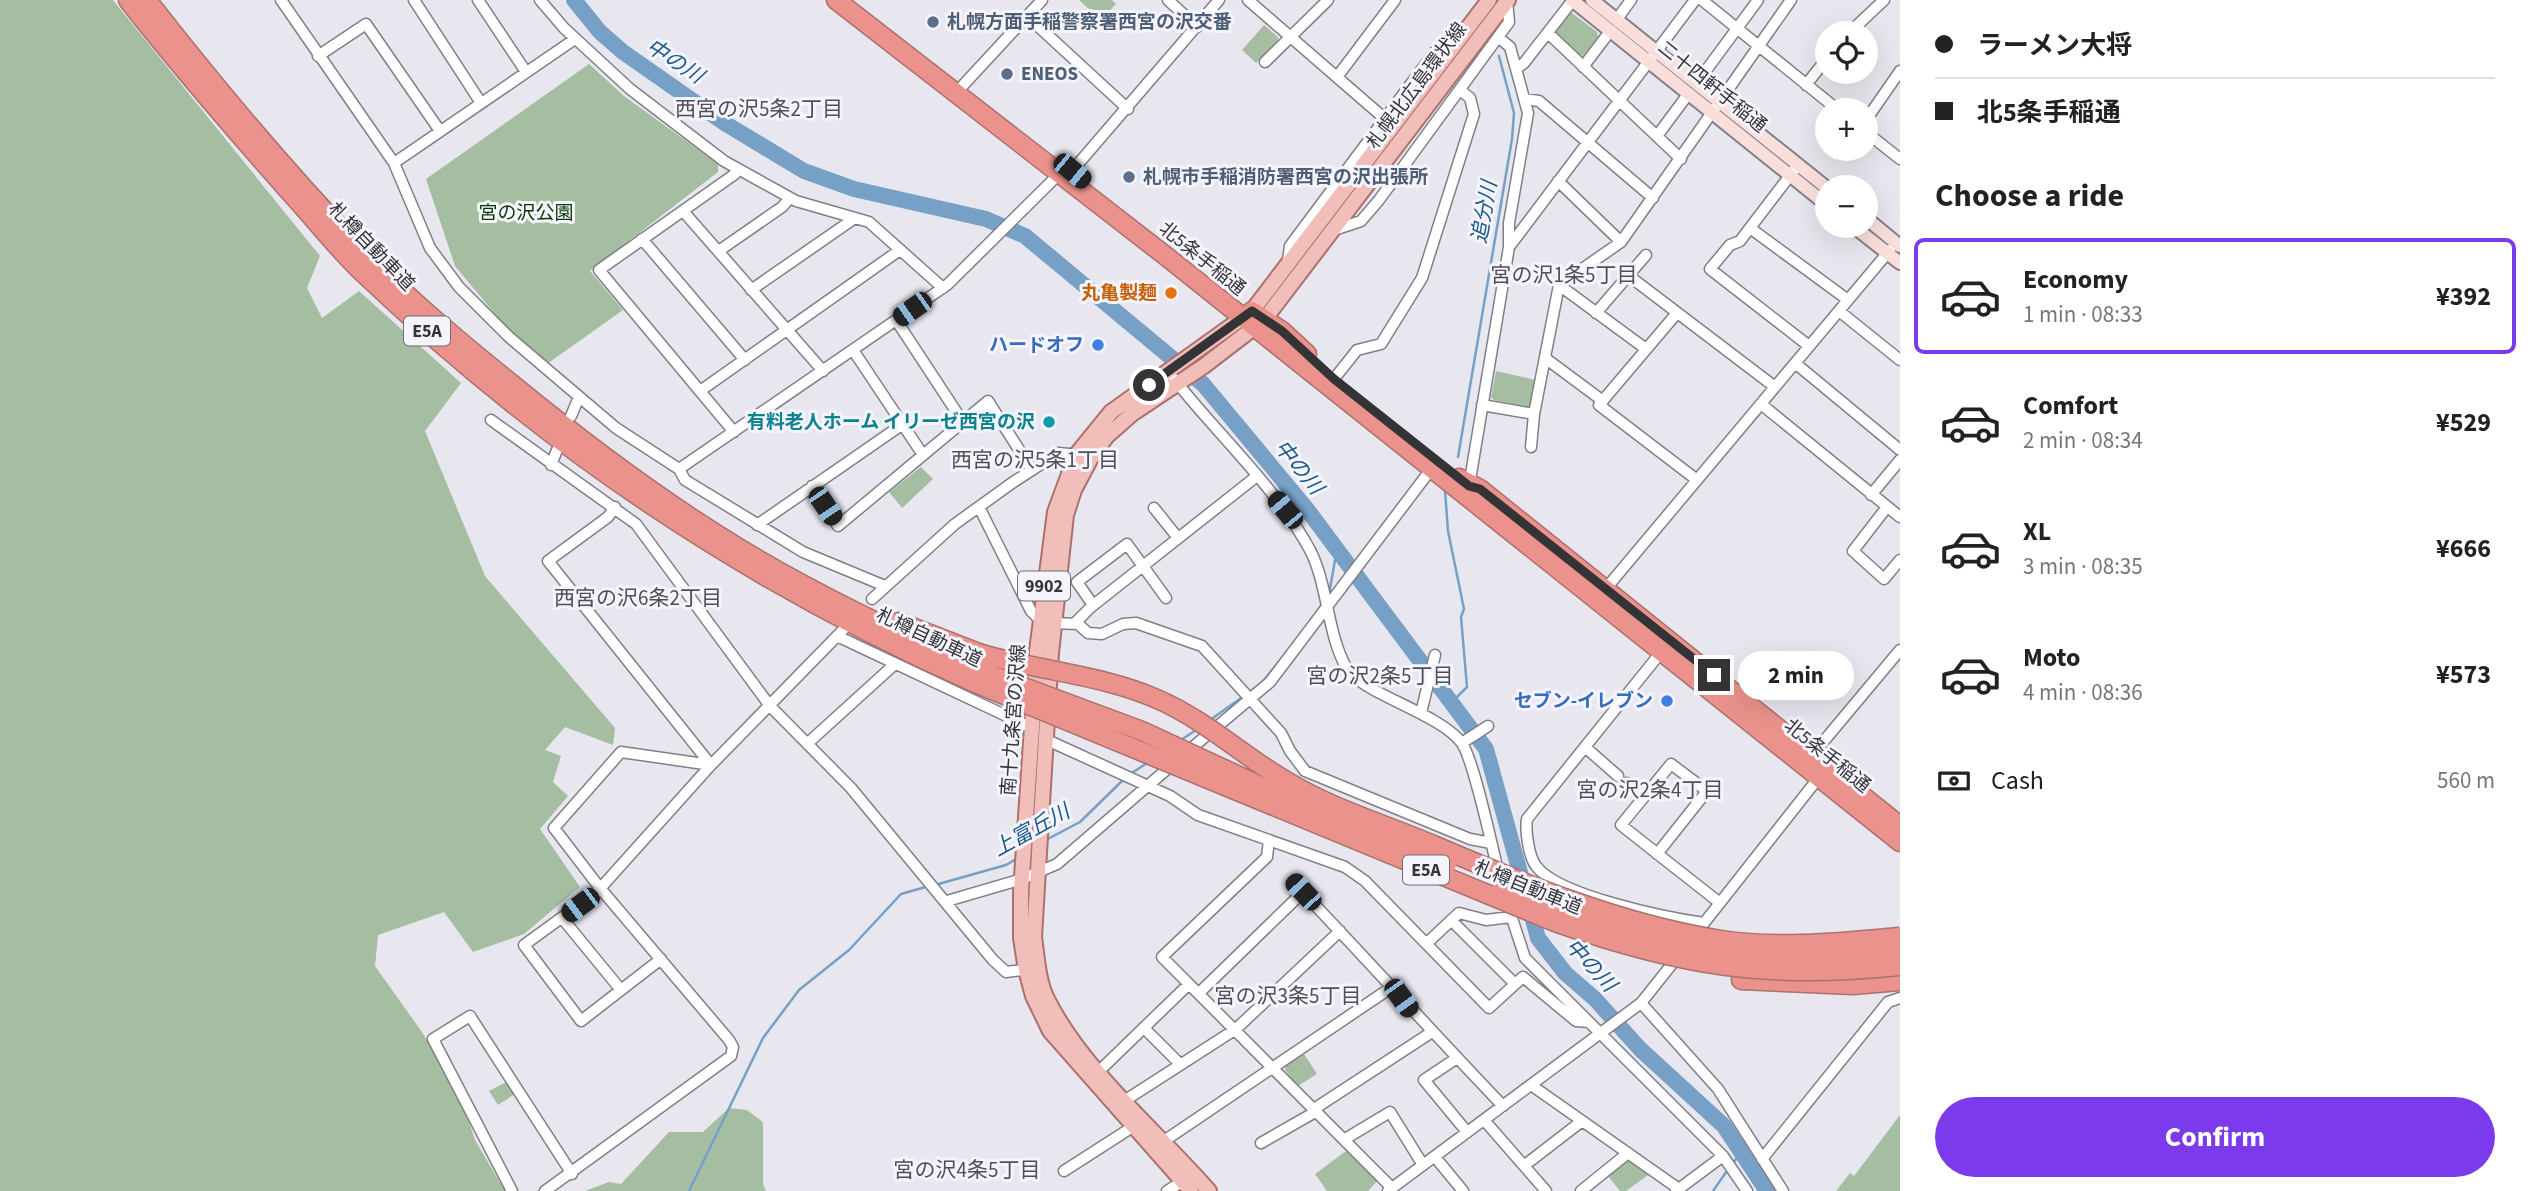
<!DOCTYPE html>
<html lang="en">
<head>
<meta charset="utf-8">
<style>
	:root { --surface:#fff; --page:#f2f2f2; --text:#222; --muted:#767676; --line:#e0e0e0; --accent:#7c3aed }
	body { margin:0; font-family:"Source Sans 3","Noto Sans JP",sans-serif; background:var(--page); color:var(--text); height:100vh; display:flex; flex-direction:column; font-size:26px; white-space:nowrap }
	* { box-sizing:border-box; margin:0 }
	p { font-size:23px; color:var(--muted) }
	.icon { flex:none; width:38px; height:38px; fill:none; stroke:currentColor; stroke-width:2; stroke-linecap:round; stroke-linejoin:round }
	.map { position:relative; flex:1; overflow:hidden }
	.side { display:flex; flex-direction:column; background:var(--surface); width:630px }
	.side>* { flex:none }
	.hud { display:grid; align-content:center; height:154px; padding:0 35px; background:var(--surface) }
	.tools { position:absolute; left:1815px; top:21px; display:grid; gap:14px }
	.tools a { display:grid; place-items:center; width:63px; height:63px; border-radius:50%; background:var(--surface); box-shadow:0 7px 28px #0002; font-size:35px }
	.end { position:absolute; width:32px; height:32px; margin:-16px; border:9px solid #343437; background:#fff; box-shadow:0 0 0 4px #fff }
	.from { border-radius:50% }
	.bubble { position:absolute; height:49px; border-radius:24px; background:var(--surface); box-shadow:0 7px 28px #0002; font-size:23px; font-weight:700; line-height:49px; text-align:center }
	.car { position:absolute; width:21px; height:42px; margin:-21px -10px; border-radius:9px; box-shadow:0 0 5px 2px #0007; background:linear-gradient(#222 24%,#8ab4d8 0 40%,#222 0 76%,#8ab4d8 0 86%,#222 0) }
	.hud b { display:flex; align-items:center; gap:24px; height:66px; font-size:26px }
	.hud b+b { border-top:2px solid var(--line) }
	.hud i { width:18px; height:18px; background:var(--text) }
	ul { padding:0; list-style:none }
	li { display:flex; align-items:center; gap:21px; height:116px; margin:0 14px 10px; padding:0 21px; border:4px solid transparent; border-radius:10px }
	li div { flex:1 }
	li b { display:block; font-size:26px }
	li em { font-style:normal; font-weight:700 }
	li.active { border-color:var(--accent) }
	li>.icon { width:63px; height:63px; stroke-width:1.5 }
	h2 { padding:0 35px; font-size:32px; line-height:84px }
	.pay { display:flex; align-items:center; gap:18px; height:77px; padding:0 35px; font-size:26px }
	.pay p { margin-inline-start:auto }
	.primary-button { display:flex; gap:14px; margin-top:auto; padding:14px 35px }
	.primary-button a { flex:1; height:80px; border-radius:42px; background:var(--accent); color:#fff; font-size:28px; font-weight:700; line-height:80px; text-align:center }
	main { display:flex; flex:1; min-height:0 }
	.map>svg:first-child { display:block }
</style>
</head>
<body>
<main>
<div class="map">
<svg width="1900" height="1191" viewBox="0 0 1900 1191">
	<rect width="100%" height="100%" fill="#e8e7ef"/>
	<!-- green -->
	<path fill="#a5bda0" d="M0,0H113L320,256L307,288L322,318L359,291L461,383L425,431L485,576L615,728L613,745L565,727L545,750L561,756L553,782L568,796L540,829L580,887L524,934L473,952L444,912L378,935L375,966L424,1035L467,1116L475,1140L505,1191H0Z
		M1079,0H1112L1116,4L1101,20Z
		M1568,13H1572L1597,32L1598,37L1584,55L1580,56L1556,33Z
		M1264,25L1278,37V41L1256,63L1242,50Z
		M589,64L624,96L718,164V172L590,271L623,310L547,364L500,320L455,266L426,179Z
		M1496,371L1536,380L1531,404L1528,407L1494,400L1491,397Z
		M921,467L933,479L902,508L889,492Z
		M1304,1054L1317,1074L1298,1086L1285,1070L1286,1065Z
		M506,1082L515,1094L498,1105L489,1091Z
		M729,1108L747,1110L763,1122V1184L766,1191H585L609,1182L621,1184L669,1132H703Z
		M1900,1115V1191H1836L1850,1173L1854,1176Z
		M1346,1151L1378,1180L1368,1191H1327L1315,1174Z
		M1630,1159L1651,1173L1626,1191H1620L1608,1176Z"/>
	<g fill="none" stroke-linecap="round" stroke-linejoin="round">
		<!-- stream -->
		<path stroke="#76a0c5" stroke-width="2.5" d="M1458,457L1512,139L1514,113L1499,56
			M1445,491L1448,531L1464,609L1461,617L1467,687L1453,701
			M1329,594L1337,549
			M1309,623L1323,603
			M1210,720L1261,684L1301,634
			M1181,740L1196,730
			M1129,775L1150,761
			M1044,841L1080,822L1124,779
			M935,885L1006,865L1018,858
			M1733,1163L1742,1151
			M689,1191L763,1038L799,990L849,950L901,894L929,886
			M1713,1191L1729,1168"/>
		<!-- river -->
		<path stroke="#76a0c5" stroke-width="16" d="M574,0L600,32L623,52L726,124L804,171L854,189L986,219L1025,236L1203,384L1306,508L1486,749L1538,938L1565,973L1595,999L1640,1049L1724,1126L1767,1191"/>
		<defs>
			<path id="street" d="M281,0L394,163L430,248L459,287L509,337L616,428L679,469L685,480L803,552L885,586
				M414,0L481,103
				M478,0L526,72
				M540,0L564,28L630,89L724,161L796,201L869,222L943,288
				M1168,0L1197,27
				M1248,0L1384,118
				M1702,0L1838,110
				M1027,16L1128,109
				M1617,19L1631,0
				M1548,33L1681,159
				M1849,33L1884,0
				M1498,37L1510,47L1528,113L1509,223V247
				M318,56L366,24L440,131
				M1265,62L1328,0
				M1583,67L1611,30
				M1516,69L1524,63L1573,0
				M1337,77L1395,0
				M1696,84L1758,0
				M1806,85L1827,58
				M955,94L1042,0
				M1524,99L1539,101L1653,198
				M1866,120L1900,71
				M1866,132L1900,159
				M1657,136L1689,93
				M394,163L575,39
				M1798,165L1740,241L1730,245L1710,269L1809,346
				M1072,171L1219,0
				M1558,181L1621,242
				M683,211L823,371
				M1750,228L1848,300
				M1331,231L1361,221L1379,200L1509,22L1507,1
				M642,239L745,360
				M720,250L782,207L790,198
				M1288,261L1290,246L1437,49L1457,42
				M1629,276L1775,387
				M1559,285L1646,349
				M751,290L855,218
				M1839,311L1900,360
				M1596,313L1646,255
				M1677,313L1599,405L1697,480
				M896,320L963,422
				M853,350L923,455
				M1545,358L1603,401
				M1795,363L1900,450
				M1174,379C1219,436 1275,486 1310,550C1328,585 1327,633 1346,667C1360,693 1437,712 1461,742C1473,756 1493,851 1499,875
				M1334,379L1357,350L1381,344L1422,278L1474,114L1470,98L1460,90
				M700,391L900,250
				M1761,404L1900,517
				M1482,405L1534,414
				M571,416L579,397
				M491,420L636,524L770,706L851,788L993,960L1006,972L1031,969
				M734,432L599,270L735,174L737,168
				M1531,447L1534,414L1559,285L1621,242L1791,0
				M551,465L557,450
				M679,469L947,285L1059,174
				M812,486L838,526L988,401L1032,470
				M1469,486L1509,247L1695,0
				M1871,495L1900,460
				M615,507L608,517L548,561L711,765
				M979,507L1031,611L1040,620
				M1887,507L1853,551L1884,579L1900,560
				M1154,508L1178,538
				M757,525L903,424
				M1603,592L1890,250
				M872,599L955,524L1012,483L1058,453L1080,455
				M1093,605L1077,582L1127,544L1166,598
				M1054,623L1078,624L1088,633L1102,634L1123,624L1136,623L1202,646L1281,733L1290,751L1305,771L1470,839L1491,843
				M1074,624L1091,607L1257,476
				M837,636L1032,728
				M1662,651L1527,819C1525,831 1529,857 1536,866C1558,896 1668,918 1704,923
				M1421,713L1435,655
				M1047,740L1170,796L1198,815L1345,867L1365,881L1489,1008L1523,977L1576,1021L1589,1022
				M809,742L895,664
				M1462,743L1488,726
				M1585,747L1618,776
				M1187,752L1270,682L1432,468
				M1813,754L1900,650
				M1627,783L1645,796
				M1269,840L1267,857L1162,957L1392,1188
				M1657,854L1707,791L1671,764L1621,825L1664,859L1720,903
				M1293,882C1364,956 1432,1032 1503,1106
				M947,901L1022,879L1057,864L1173,764
				M1507,903L1525,958L1723,1156L1747,1191
				M562,918L621,990
				M1451,920L1515,984
				M1693,937L1820,776
				M1427,943L1459,913L1486,920L1511,917
				M661,959L581,1021L524,945L597,892L711,765L843,630
				M1199,993L1303,892
				M1641,1003L1718,1089L1783,1191
				M1145,1029L1180,1064
				M1457,1058L1424,1080L1467,1132
				M1094,1076L1189,984
				M1531,1085L1679,1189
				M1121,1103L1236,1029L1340,931
				M1314,1109L1432,1032
				M1484,1120L1546,1191
				M1345,1139L1390,1112L1423,1165
				M1261,1143L1317,1111
				M1158,1145L1392,987
				M1435,1157L1463,1191
				M1762,1159L1888,1002L1900,998
				M1525,1165L1582,1121
				M1064,1171L1134,1126
				M512,1191L433,1039L470,1016L572,1174
				M545,1191L731,1056L733,1047L729,1040L600,888L554,828L621,752L711,765
				M1167,1191L1188,1178
				M1388,1191L1641,1003L1680,954
				M1581,1191L1628,1153
				M1676,1191L1723,1156"/>
			<path id="secondary" d="M1572,0L1827,205
				M1592,0L1827,188
				M1866,218L1900,246
				M1853,226L1900,263"/>
			<path id="primary" d="M1191,1191L1050,1031L1033,996L1026,970L1021,938V892L1037,651L1055,512L1076,455L1111,412L1252,311L1489,0
				M1209,1191C1157,1131 1083,1071 1047,999C1038,981 1037,957 1034,937L1051,653L1066,515L1074,490L1091,458L1107,436L1132,414L1204,366L1264,320L1508,0"/>
			<path id="highway" d="M128,0C179,65 233,128 288,190C313,217 336,247 362,272C545,446 742,579 973,682
				M147,0C215,87 286,172 362,251C409,300 461,343 513,385C584,443 658,499 737,547C814,594 896,632 978,670
				M836,0L1167,257L1900,842
				M1252,311L1282,331L1307,354
				M1459,478L1480,489L1900,826
				M899,622L979,653
				M1741,980L1853,985L1900,981"/>
		</defs>
		<!-- street casing -->
		<use href="#street" stroke="#807f87" stroke-width="13"/>
		<!-- secondary casing -->
		<use href="#secondary" stroke="#807f87" stroke-width="16"/>
		<!-- primary casing -->
		<use href="#primary" stroke="#aa716e" stroke-width="18"/>
		<!-- highway casing -->
		<use href="#highway" stroke="#aa716e" stroke-width="21"/>
		<!-- street -->
		<use href="#street" stroke="#fff" stroke-width="10"/>
		<!-- secondary -->
		<use href="#secondary" stroke="#f9dedc" stroke-width="12"/>
		<!-- primary -->
		<use href="#primary" stroke="#f2beb9" stroke-width="14"/>
		<!-- highway -->
		<use href="#highway" stroke="#ea928b" stroke-width="18"/>
		<defs>
			<path id="highway-bridge" d="M979,653C1037,671 1100,674 1157,699C1208,721 1247,760 1295,786C1337,810 1386,825 1431,844C1525,884 1619,924 1721,940C1780,949 1841,942 1900,937
				M978,670L1142,731L1282,796L1447,864
				M973,682L1555,922C1680,966 1768,980 1900,966
				M1502,886C1638,942 1751,975 1900,951"/>
		</defs>
		<!-- highway-bridge casing -->
		<use href="#highway-bridge" stroke="#aa716e" stroke-width="21" stroke-linecap="butt"/>
		<!-- highway-bridge -->
		<use href="#highway-bridge" stroke="#ea928b" stroke-width="18"/>
	</g>
	<g fill="none" stroke-linecap="round" stroke-linejoin="round">
		<!-- route -->
		<path stroke="#343437" stroke-width="9" d="M1149,385L1252,311L1282,331L1334,379L1469,486L1480,489L1714,675"/>
	</g>
	<!-- markers -->
	<g fill="#5c6f8a" stroke="#f5f4fd" stroke-width="2.5">
		<circle cx="933" cy="22" r="7"/>
		<circle cx="1007" cy="74" r="7"/>
		<circle cx="1129" cy="177" r="7"/>
	</g>
	<circle fill="#e8710a" stroke="#f5f4fd" stroke-width="2.5" cx="1171" cy="293" r="7"/>
	<g fill="#3f7fe0" stroke="#f5f4fd" stroke-width="2.5">
		<circle cx="1098" cy="345" r="7"/>
		<circle cx="1667" cy="701" r="7"/>
	</g>
	<circle fill="#0f9aa8" stroke="#f5f4fd" stroke-width="2.5" cx="1049" cy="422" r="7"/>
	<g text-anchor="middle" dominant-baseline="central" stroke-width="6" stroke-linejoin="round" paint-order="stroke">
		<!-- shield labels -->
		<g fill="#f5f4fd" stroke="#6e6e72" stroke-width="2">
			<rect x="404" y="316.5" width="46" height="29" rx="5"/>
			<rect x="1018" y="571.5" width="52" height="29" rx="5"/>
			<rect x="1403" y="855.5" width="46" height="29" rx="5"/>
		</g>
		<g font-size="18" font-weight="bold" fill="#343437">
			<text x="427" y="331">E5A</text>
			<text x="1044" y="586">9902</text>
			<text x="1426" y="870">E5A</text>
		</g>
		<!-- service labels -->
		<g font-size="19" font-weight="bold" fill="#4e5e75" stroke="#f5f4fd" text-anchor="start">
			<text x="947" y="22">札幌方面手稲警察署西宮の沢交番</text>
			<text x="1021" y="74">ENEOS</text>
			<text x="1143" y="177">札幌市手稲消防署西宮の沢出張所</text>
		</g>
		<!-- street labels -->
		<g font-size="19" fill="#343437" stroke="#f5f4fd">
			<text transform="translate(1417 86) rotate(-53)">札幌北広島環状線</text>
			<text transform="translate(1712 87) rotate(39)">二十四軒手稲通</text>
			<text transform="translate(371 247) rotate(46)">札樽自動車道</text>
			<text transform="translate(1202 259) rotate(39)">北5条手稲通</text>
			<text transform="translate(929 638) rotate(25)">札樽自動車道</text>
			<text transform="translate(1014 720) rotate(-86)">南十九条宮の沢線</text>
			<text transform="translate(1827 756) rotate(39)">北5条手稲通</text>
			<text transform="translate(1528 888) rotate(22)">札樽自動車道</text>
		</g>
		<!-- park labels -->
		<g font-size="19" fill="#053800" stroke="#f5f4fd">
			<text x="526" y="213">宮の沢公園</text>
		</g>
		<!-- food labels -->
		<g font-size="19" font-weight="bold" fill="#c56008" stroke="#f5f4fd" text-anchor="end">
			<text x="1157" y="293">丸亀製麺</text>
		</g>
		<!-- shop labels -->
		<g font-size="19" font-weight="bold" fill="#366cbe" stroke="#f5f4fd" text-anchor="end">
			<text x="1084" y="345">ハードオフ</text>
			<text x="1653" y="701">セブン-イレブン</text>
		</g>
		<!-- culture labels -->
		<g font-size="19" font-weight="bold" fill="#0d838f" stroke="#f5f4fd" text-anchor="end">
			<text x="1035" y="422">有料老人ホーム イリーゼ西宮の沢</text>
		</g>
		<!-- water labels -->
		<g font-size="21" font-style="italic" fill="#175a89" stroke="#f5f4fd">
			<text transform="translate(675 61) rotate(33)">中の川</text>
			<text transform="translate(1484 212) rotate(-80)">追分川</text>
			<text transform="translate(1299 467) rotate(51)">中の川</text>
			<text transform="translate(1031 830) rotate(-29)">上富丘川</text>
			<text transform="translate(1591 965) rotate(47)">中の川</text>
		</g>
		<!-- neighbourhood labels -->
		<g font-size="21" fill="#504f56" stroke="#f5f4fd">
			<text x="759" y="109">西宮の沢5条2丁目</text>
			<text x="1564" y="275">宮の沢1条5丁目</text>
			<text x="1035" y="460">西宮の沢5条1丁目</text>
			<text x="638" y="598">西宮の沢6条2丁目</text>
			<text x="1380" y="676">宮の沢2条5丁目</text>
			<text x="1650" y="790">宮の沢2条4丁目</text>
			<text x="1288" y="996">宮の沢3条5丁目</text>
			<text x="967" y="1170">宮の沢4条5丁目</text>
		</g>
	</g>
</svg>
<div class="tools">
<a><svg class="icon" aria-label="locate" viewBox="0 0 24 24"><circle cx="12" cy="12" r="6"/><path d="M12 2v4M12 18v4M2 12h4M18 12h4"/></svg></a>
<a>+</a>
<a>−</a>
</div>
<i class="end from" style="left:1149px;top:385px"></i>
<i class="end" style="left:1714px;top:675px"></i>
<div class="bubble" style="left:1738px;top:651px;width:116px">2 min</div>
<i class="car" style="left:1072px;top:171px;rotate:129deg"></i>
<i class="car" style="left:912px;top:309px;rotate:235deg"></i>
<i class="car" style="left:825px;top:506px;rotate:146deg"></i>
<i class="car" style="left:1285px;top:510px;rotate:320deg"></i>
<i class="car" style="left:1303px;top:892px;rotate:317deg"></i>
<i class="car" style="left:580px;top:905px;rotate:233deg"></i>
<i class="car" style="left:1401px;top:998px;rotate:144deg"></i>
</div>
<section class="side">
<div class="hud">
<b><i class="from"></i>ラーメン大将</b>
<b><i></i>北5条手稲通</b>
</div>
<h2>Choose a ride</h2>
<ul>
<li class="active"><svg class="icon" aria-label="car" viewBox="0 0 24 24"><path d="M5 17H2v-5l4-1 3-4h7l3 4 3 1v5h-3M9 17h6M6 11h13"/><circle cx="7" cy="17" r="2"/><circle cx="17" cy="17" r="2"/></svg><div><b>Economy</b><p>1 min · 08:33</p></div><em>¥392</em></li>
<li><svg class="icon" aria-label="car" viewBox="0 0 24 24"><path d="M5 17H2v-5l4-1 3-4h7l3 4 3 1v5h-3M9 17h6M6 11h13"/><circle cx="7" cy="17" r="2"/><circle cx="17" cy="17" r="2"/></svg><div><b>Comfort</b><p>2 min · 08:34</p></div><em>¥529</em></li>
<li><svg class="icon" aria-label="car" viewBox="0 0 24 24"><path d="M5 17H2v-5l4-1 3-4h7l3 4 3 1v5h-3M9 17h6M6 11h13"/><circle cx="7" cy="17" r="2"/><circle cx="17" cy="17" r="2"/></svg><div><b>XL</b><p>3 min · 08:35</p></div><em>¥666</em></li>
<li><svg class="icon" aria-label="car" viewBox="0 0 24 24"><path d="M5 17H2v-5l4-1 3-4h7l3 4 3 1v5h-3M9 17h6M6 11h13"/><circle cx="7" cy="17" r="2"/><circle cx="17" cy="17" r="2"/></svg><div><b>Moto</b><p>4 min · 08:36</p></div><em>¥573</em></li>
</ul>
<div class="pay"><svg class="icon" aria-label="cash" viewBox="0 0 24 24"><path d="M3 7h18v10H3z"/><circle cx="12" cy="12" r="2"/></svg>Cash<p>560 m</p></div>
<div class="primary-button"><a>Confirm</a></div>
</section>
</main>
</body>
</html>
